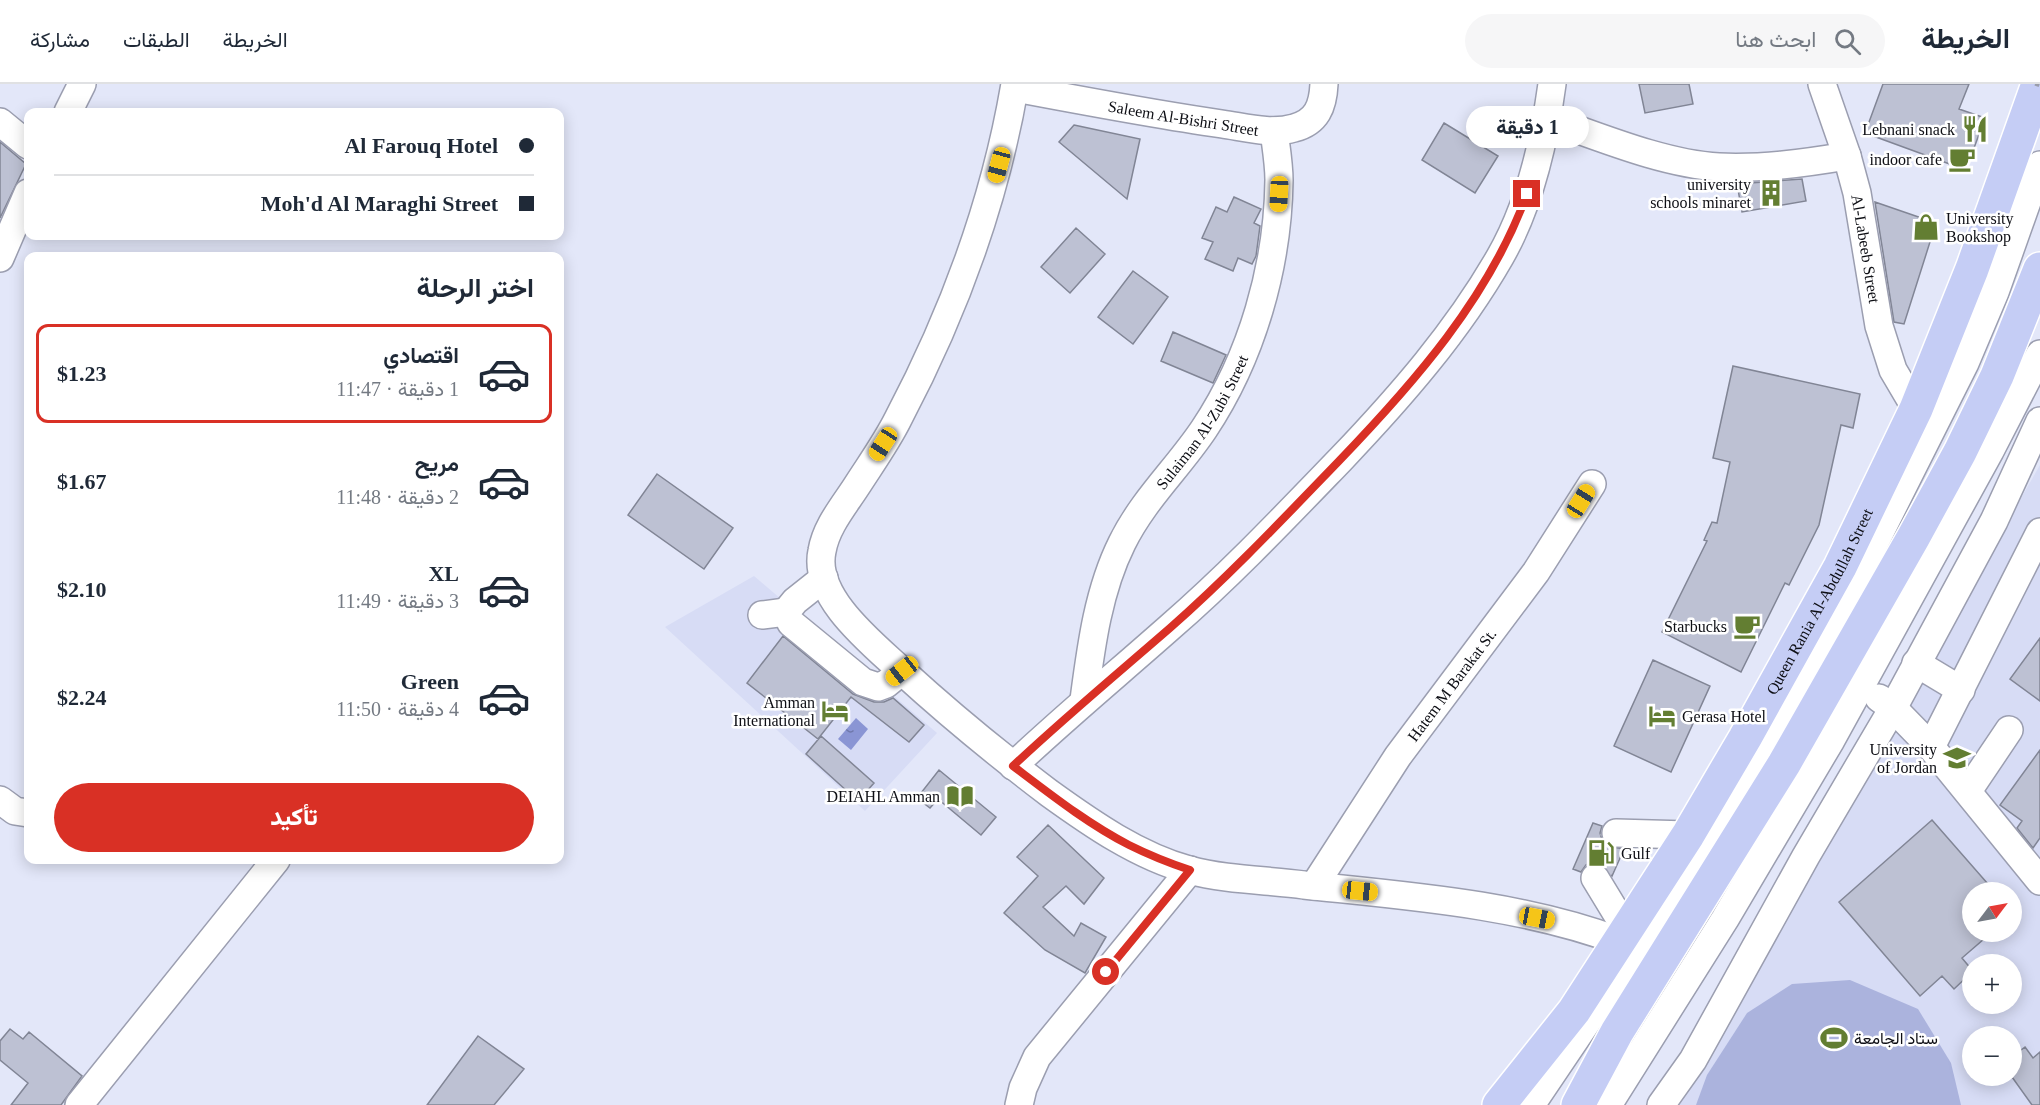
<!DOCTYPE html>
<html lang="ar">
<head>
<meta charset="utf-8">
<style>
	:root { --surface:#fff; --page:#f6f6f7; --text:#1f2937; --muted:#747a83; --line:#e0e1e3; --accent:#d93025 }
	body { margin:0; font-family:"Times New Roman",Vazirmatn,serif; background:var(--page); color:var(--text); direction:rtl; height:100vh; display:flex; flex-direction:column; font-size:22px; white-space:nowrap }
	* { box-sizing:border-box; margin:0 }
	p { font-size:20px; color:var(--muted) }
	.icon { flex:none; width:33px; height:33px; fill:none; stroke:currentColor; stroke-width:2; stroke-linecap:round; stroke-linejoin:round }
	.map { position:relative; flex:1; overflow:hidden; direction:ltr }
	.drawer { position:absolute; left:24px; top:168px; width:540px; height:612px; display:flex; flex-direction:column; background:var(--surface); border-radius:12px; box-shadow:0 3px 15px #0003; direction:rtl }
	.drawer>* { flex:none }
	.top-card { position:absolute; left:24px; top:24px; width:540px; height:132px; border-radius:12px; box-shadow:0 3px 15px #0003; direction:rtl; display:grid; align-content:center; height:132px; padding:0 30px; background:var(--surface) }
	.needle { width:39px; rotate:58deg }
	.buttons { position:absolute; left:1962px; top:798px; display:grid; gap:12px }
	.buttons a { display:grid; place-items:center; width:60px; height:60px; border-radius:50%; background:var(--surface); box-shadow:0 3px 15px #0003; font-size:30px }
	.end { position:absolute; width:27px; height:27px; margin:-14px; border:8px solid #d93025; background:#fff; box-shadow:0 0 0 3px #fff }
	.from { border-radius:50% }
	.bubble { position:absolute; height:42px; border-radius:21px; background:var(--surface); box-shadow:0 3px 15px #0003; font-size:20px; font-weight:800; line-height:42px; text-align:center; direction:rtl }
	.car { position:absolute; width:18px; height:36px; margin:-18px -9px; border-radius:8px; box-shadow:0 0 4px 2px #0007; background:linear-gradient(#f5c518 24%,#345 0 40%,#f5c518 0 76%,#345 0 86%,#f5c518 0) }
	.top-card b { display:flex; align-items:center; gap:21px; height:57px; font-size:22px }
	.top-card b+b { border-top:2px solid var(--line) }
	.top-card i { width:15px; height:15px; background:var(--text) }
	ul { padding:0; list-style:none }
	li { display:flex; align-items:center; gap:18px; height:99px; margin:0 12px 9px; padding:0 18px; border:3px solid transparent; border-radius:12px }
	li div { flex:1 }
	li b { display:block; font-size:22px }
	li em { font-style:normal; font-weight:800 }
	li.current { border-color:var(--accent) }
	li>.icon { width:54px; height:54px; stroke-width:1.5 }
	h2 { padding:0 30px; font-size:27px; line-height:72px }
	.primary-button { display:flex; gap:12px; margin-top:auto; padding:12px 30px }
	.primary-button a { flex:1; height:69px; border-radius:36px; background:var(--accent); color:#fff; font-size:24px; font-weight:800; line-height:69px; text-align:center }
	header { display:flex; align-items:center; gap:36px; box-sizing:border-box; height:84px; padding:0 30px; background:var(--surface); border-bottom:2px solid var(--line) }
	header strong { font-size:28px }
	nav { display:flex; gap:33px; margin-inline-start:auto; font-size:21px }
	.search { width:420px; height:54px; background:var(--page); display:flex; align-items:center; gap:15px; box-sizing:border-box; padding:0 21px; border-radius:33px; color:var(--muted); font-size:22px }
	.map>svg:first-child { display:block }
</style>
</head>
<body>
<header>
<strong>الخريطة</strong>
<div class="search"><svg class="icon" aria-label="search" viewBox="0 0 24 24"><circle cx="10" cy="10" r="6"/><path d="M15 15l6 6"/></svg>ابحث هنا</div>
<nav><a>الخريطة</a><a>الطبقات</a><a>مشاركة</a></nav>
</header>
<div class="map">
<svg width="2040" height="1021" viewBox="0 0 2040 1021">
	<defs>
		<pattern id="water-ripples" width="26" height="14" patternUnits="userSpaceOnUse" patternTransform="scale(1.5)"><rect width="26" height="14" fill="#8a95d4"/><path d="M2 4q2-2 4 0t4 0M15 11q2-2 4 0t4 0" fill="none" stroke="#6f78ab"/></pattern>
	</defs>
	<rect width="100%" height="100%" fill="#e3e7f9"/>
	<!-- built -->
	<path fill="#d7dcf5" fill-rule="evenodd" d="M2040,381V1021H1671L1949,540ZM1972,808H2012V848H1972ZM1972,880H2012V920H1972ZM1972,952H2012V992H1972Z
		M754,492L937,649L865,727L665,543Z"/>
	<!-- green -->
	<path fill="#abb3dd" d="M1850,896L1918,925L1951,979L1961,1021H1696L1707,991L1747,929L1792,900Z"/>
	<!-- water -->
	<path fill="url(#water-ripples)" d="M856,634L868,645L851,666L838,655Z"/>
	<!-- building -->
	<path fill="#bdc1d3" stroke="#818595" stroke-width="1.5" d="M1639,0H1689L1693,20L1645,29Z
		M1883,0H1969L1959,25L1985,34L1966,86L1865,49Z
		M1444,39L1498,72L1475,109L1422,76Z
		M1074,41L1140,55L1127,115L1059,58Z
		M0,58L26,80L0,134Z
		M1802,95L1806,117L1742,128L1737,100Z
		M1234,113L1261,125L1254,139L1260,142L1256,172L1252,180L1238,174L1233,187L1205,175L1213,158L1202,154L1216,123L1227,128Z
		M1875,118L1936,139L1904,240L1894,238Z
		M1076,144L1105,170L1070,209L1041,183Z
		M1133,187L1168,213L1133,260L1098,233Z
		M1173,248L1226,271L1213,299L1161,277Z
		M1733,282L1860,310L1853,344L1841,341L1819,441L1789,501L1785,499L1741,588L1662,548L1707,457L1704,456L1712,438L1717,439L1730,378L1713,374Z
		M657,390L733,444L704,485L628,431Z
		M783,552L853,610L874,618H884L893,614L924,641L909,658L851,613L818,655L747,599Z
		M2040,554V617L2010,595Z
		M1653,576L1710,602L1671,688L1614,662Z
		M821,652L874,699L858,717L806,670Z
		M2040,666V754L2033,764L2017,744L2022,737L2000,721Z
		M939,686L996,733L981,751L938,715L930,724L917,714Z
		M1932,736L1995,808H1972V848H1992L1962,874L1972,886V888L1954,905L1942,892L1920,912L1839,818Z
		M1593,739L1602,742L1600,749L1602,756L1607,762L1624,765L1612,792L1603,781L1595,778L1586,781L1581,788L1573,785Z
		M1048,741L1104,794L1084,820L1066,802L1043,823L1074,852L1081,839L1106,853L1085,889L1045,866L1004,829L1038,792L1017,773Z
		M10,945L23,955L29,948L82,992L61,1021H11L28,999L0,976V957Z
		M478,952L524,985L494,1021H427Z
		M2025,963L2033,974L2040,968V1021H2032L2012,993V973Z"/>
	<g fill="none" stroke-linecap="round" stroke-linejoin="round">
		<!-- minor-tunnel -->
		<path stroke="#c3c6d7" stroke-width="27" stroke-dasharray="27 14" stroke-linecap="butt" d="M1595,794L1616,749"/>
		<defs>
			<g id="minor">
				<path d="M1015,0C995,118 954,229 898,335C886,359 870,381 856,403C843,423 826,443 822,467C812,513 873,560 903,588C950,631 999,671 1049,709C1092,740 1138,772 1189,786C1226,796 1267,796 1304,801C1408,812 1520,820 1619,857"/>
				<path id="s1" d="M1822,0L1847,72L1857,109L1879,242L1893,286L1916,325"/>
				<path id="s2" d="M1015,4C1084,17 1152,30 1222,40C1244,43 1271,51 1294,44C1317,38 1323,22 1324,0"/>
				<path d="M68,28L82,0"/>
				<path d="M1548,35C1600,53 1664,80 1719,83C1762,85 1805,79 1847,72"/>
				<path d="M0,38L28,61"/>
				<path d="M0,174L28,109"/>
				<path d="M824,494L795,517L786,528L791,539L863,598L878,603L886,600L902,587"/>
				<path d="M762,531L786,528"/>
				<path d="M1916,579L1961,606"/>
				<path d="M1879,614L1893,624L1931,663L2040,797"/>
				<path id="s3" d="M1084,616C1091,563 1098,507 1122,459C1143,416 1178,384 1204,345C1252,273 1278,182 1279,96C1279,80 1276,63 1274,47"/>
				<path d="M1931,663L2040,448"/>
				<path d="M1013,682C1064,634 1117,590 1169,544C1230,491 1285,433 1341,375C1400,313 1457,248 1500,173C1530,121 1544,59 1552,0"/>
				<path d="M1968,707L2009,646"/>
				<path d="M0,716L15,727L28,729"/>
				<path d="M1616,749L1688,751"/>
				<path d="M1595,794L1626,845"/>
				<path id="s4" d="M1314,802L1398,672L1536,488L1592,400"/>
				<path d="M79,1021L276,776"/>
				<path d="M1019,1021L1023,1004L1037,973L1190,786"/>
				<path d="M1531,1021L1651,843L1735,706L1860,488L1965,279L1995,208L2040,81"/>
				<path d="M1608,1021L1725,835L1831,656L1990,367L2040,270"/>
				<path d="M1661,1021L1693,976L1806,772L1893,624L1994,437L2040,337"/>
			</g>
			<g id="major">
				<path id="s5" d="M1499,1021L1574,927L1688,751L1745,654L1840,483L1916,325L1972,185L2038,0"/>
				<path d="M1578,1021L1617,948L1784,680L1913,454L1960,368L1997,292L2040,185"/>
			</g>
		</defs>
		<!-- minor casing -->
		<use href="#minor" stroke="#9b9eb0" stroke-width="30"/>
		<!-- major casing -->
		<use href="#major" stroke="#fff" stroke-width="36"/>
		<!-- minor -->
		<use href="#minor" stroke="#fff" stroke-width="27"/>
		<!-- major -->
		<use href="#major" stroke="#c5cdf5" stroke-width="33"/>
		<!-- path-bridge -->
		<path stroke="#9a9dab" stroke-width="3" stroke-dasharray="4.5 4.5" stroke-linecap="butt" d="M2035,0L2040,2"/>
	</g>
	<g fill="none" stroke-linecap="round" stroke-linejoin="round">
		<!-- route -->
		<path stroke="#d93025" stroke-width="8" d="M1106,888L1190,786C1169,779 1149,771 1129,761C1088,740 1050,710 1013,682C1064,634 1117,590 1170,544C1229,492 1283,435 1338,378C1414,299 1489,214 1527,110"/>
	</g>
	<!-- icons -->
	<defs>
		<symbol id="restaurant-bare" viewBox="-9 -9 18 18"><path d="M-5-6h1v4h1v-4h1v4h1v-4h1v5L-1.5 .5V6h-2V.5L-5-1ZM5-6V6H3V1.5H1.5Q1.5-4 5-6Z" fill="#637e32" stroke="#fff" stroke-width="2.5" paint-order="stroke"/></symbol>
		<symbol id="cafe-bare" viewBox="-9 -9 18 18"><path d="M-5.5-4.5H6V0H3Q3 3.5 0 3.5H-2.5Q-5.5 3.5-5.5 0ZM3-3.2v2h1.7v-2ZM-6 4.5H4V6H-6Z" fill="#637e32" stroke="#fff" stroke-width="2.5" paint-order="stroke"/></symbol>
		<symbol id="building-bare" viewBox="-9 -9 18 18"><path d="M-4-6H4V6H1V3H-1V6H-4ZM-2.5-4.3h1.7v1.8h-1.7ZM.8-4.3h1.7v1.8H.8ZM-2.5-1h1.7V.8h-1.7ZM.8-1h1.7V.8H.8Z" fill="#637e32" stroke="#fff" stroke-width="2.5" paint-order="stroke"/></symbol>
		<symbol id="shop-bare" viewBox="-9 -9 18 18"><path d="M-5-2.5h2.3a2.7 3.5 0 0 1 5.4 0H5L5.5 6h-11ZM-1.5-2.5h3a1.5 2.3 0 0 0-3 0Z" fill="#637e32" stroke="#fff" stroke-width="2.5" paint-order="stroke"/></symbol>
		<symbol id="hotel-bare" viewBox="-9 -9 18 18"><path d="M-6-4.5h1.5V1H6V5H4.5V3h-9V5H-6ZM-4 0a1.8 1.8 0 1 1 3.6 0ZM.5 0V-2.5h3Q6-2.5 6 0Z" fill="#637e32" stroke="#fff" stroke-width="2.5" paint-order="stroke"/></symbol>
		<symbol id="university-bare" viewBox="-9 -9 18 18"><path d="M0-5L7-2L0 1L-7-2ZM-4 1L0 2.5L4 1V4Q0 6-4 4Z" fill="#637e32" stroke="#fff" stroke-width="2.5" paint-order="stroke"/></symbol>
		<symbol id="library-bare" viewBox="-9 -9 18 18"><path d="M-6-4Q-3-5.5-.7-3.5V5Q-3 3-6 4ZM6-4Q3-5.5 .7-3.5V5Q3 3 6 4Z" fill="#637e32" stroke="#fff" stroke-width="2.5" paint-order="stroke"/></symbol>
		<symbol id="fuel-bare" viewBox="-9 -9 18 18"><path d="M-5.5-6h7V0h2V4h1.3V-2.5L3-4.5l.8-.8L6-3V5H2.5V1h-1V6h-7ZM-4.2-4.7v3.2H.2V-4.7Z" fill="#637e32" stroke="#fff" stroke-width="2.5" paint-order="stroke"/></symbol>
		<symbol id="stadium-bare" viewBox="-9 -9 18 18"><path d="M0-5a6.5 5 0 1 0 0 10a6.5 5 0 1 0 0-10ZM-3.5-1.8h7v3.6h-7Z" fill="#637e32" stroke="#fff" stroke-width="2.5" paint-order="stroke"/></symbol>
	</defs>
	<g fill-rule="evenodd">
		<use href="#restaurant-bare" x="1956" y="26" width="38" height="38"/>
		<use href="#cafe-bare" x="1943" y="56" width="38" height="38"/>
		<use href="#building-bare" x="1752" y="90" width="38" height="38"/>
		<use href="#shop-bare" x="1907" y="124" width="38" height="38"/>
		<use href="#cafe-bare" x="1728" y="523" width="38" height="38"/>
		<use href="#hotel-bare" x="816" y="608" width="38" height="38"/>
		<use href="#hotel-bare" x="1643" y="613" width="38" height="38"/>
		<use href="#university-bare" x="1938" y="655" width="38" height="38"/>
		<use href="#library-bare" x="941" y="693" width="38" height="38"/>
		<use href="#fuel-bare" x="1582" y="750" width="38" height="38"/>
		<use href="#stadium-bare" x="1815" y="935" width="38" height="38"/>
	</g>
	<g text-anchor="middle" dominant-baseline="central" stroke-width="5" stroke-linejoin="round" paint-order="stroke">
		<!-- street labels -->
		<g font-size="16" fill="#0d0e14" stroke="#fff">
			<text stroke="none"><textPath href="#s2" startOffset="171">Saleem Al-Bishri Street</textPath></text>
			<text stroke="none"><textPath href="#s1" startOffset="171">Al-Labeeb Street</textPath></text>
			<text stroke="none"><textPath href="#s3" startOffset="308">Sulaiman Al-Zubi Street</textPath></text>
			<text stroke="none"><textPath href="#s5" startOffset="598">Queen Rania Al-Abdullah Street</textPath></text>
			<text stroke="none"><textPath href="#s4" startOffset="244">Hatem M Barakat St.</textPath></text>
		</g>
		<!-- poi labels -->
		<g font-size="16" fill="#0d0e14" stroke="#fff" text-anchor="end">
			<text x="1955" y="45">Lebnani snack</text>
			<text x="1942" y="75">indoor cafe</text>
			<text x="1751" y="100">university<tspan x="1751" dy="18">schools minaret</tspan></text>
			<text x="1946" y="134" text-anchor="start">University<tspan x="1946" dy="18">Bookshop</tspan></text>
			<text x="1727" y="542">Starbucks</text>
			<text x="815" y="618">Amman<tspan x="815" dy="18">International</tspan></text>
			<text x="1682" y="632" text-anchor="start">Gerasa Hotel</text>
			<text x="1937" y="665">University<tspan x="1937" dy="18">of Jordan</tspan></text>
			<text x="940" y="712">DEIAHL Amman</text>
			<text x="1621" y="769" text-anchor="start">Gulf</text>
			<text x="1854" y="954" text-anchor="start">ستاد الجامعة</text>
		</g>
	</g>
</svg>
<div class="buttons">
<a><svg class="needle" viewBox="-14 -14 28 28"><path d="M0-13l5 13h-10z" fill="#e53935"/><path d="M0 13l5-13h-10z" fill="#747a83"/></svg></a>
<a>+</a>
<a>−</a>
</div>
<i class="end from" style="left:1106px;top:888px"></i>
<i class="end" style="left:1527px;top:110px"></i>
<div class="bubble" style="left:1466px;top:22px;width:123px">1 دقيقة</div>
<i class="car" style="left:999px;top:81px;rotate:195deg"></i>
<i class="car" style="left:1279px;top:110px;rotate:183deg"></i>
<i class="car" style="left:883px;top:360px;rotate:213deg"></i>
<i class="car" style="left:1581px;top:417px;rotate:32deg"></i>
<i class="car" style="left:902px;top:587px;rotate:232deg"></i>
<i class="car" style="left:1360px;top:807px;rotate:96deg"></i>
<i class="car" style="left:1537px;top:834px;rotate:101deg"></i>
<div class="top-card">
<b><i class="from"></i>Al Farouq Hotel</b>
<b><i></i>Moh'd Al Maraghi Street</b>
</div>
<section class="drawer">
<h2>اختر الرحلة</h2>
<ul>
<li class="current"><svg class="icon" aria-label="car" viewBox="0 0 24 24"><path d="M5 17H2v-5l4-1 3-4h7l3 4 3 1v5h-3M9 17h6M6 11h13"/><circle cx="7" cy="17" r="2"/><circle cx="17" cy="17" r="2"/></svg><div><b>اقتصادي</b><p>1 دقيقة · 11:47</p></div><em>$1.23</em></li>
<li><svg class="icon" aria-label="car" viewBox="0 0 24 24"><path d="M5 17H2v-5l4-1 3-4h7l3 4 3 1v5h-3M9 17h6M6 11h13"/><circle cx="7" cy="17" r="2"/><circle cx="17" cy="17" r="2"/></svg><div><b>مريح</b><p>2 دقيقة · 11:48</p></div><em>$1.67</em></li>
<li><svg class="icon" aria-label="car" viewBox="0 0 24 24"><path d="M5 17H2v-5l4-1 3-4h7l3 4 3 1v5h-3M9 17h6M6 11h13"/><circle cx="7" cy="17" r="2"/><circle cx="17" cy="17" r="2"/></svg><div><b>XL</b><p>3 دقيقة · 11:49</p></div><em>$2.10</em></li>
<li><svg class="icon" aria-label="car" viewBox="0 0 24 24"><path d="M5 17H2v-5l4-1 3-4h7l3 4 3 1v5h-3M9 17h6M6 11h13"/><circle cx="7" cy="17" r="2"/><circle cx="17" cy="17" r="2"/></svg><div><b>Green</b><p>4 دقيقة · 11:50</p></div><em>$2.24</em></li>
</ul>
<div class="primary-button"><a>تأكيد</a></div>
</section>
</div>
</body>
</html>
